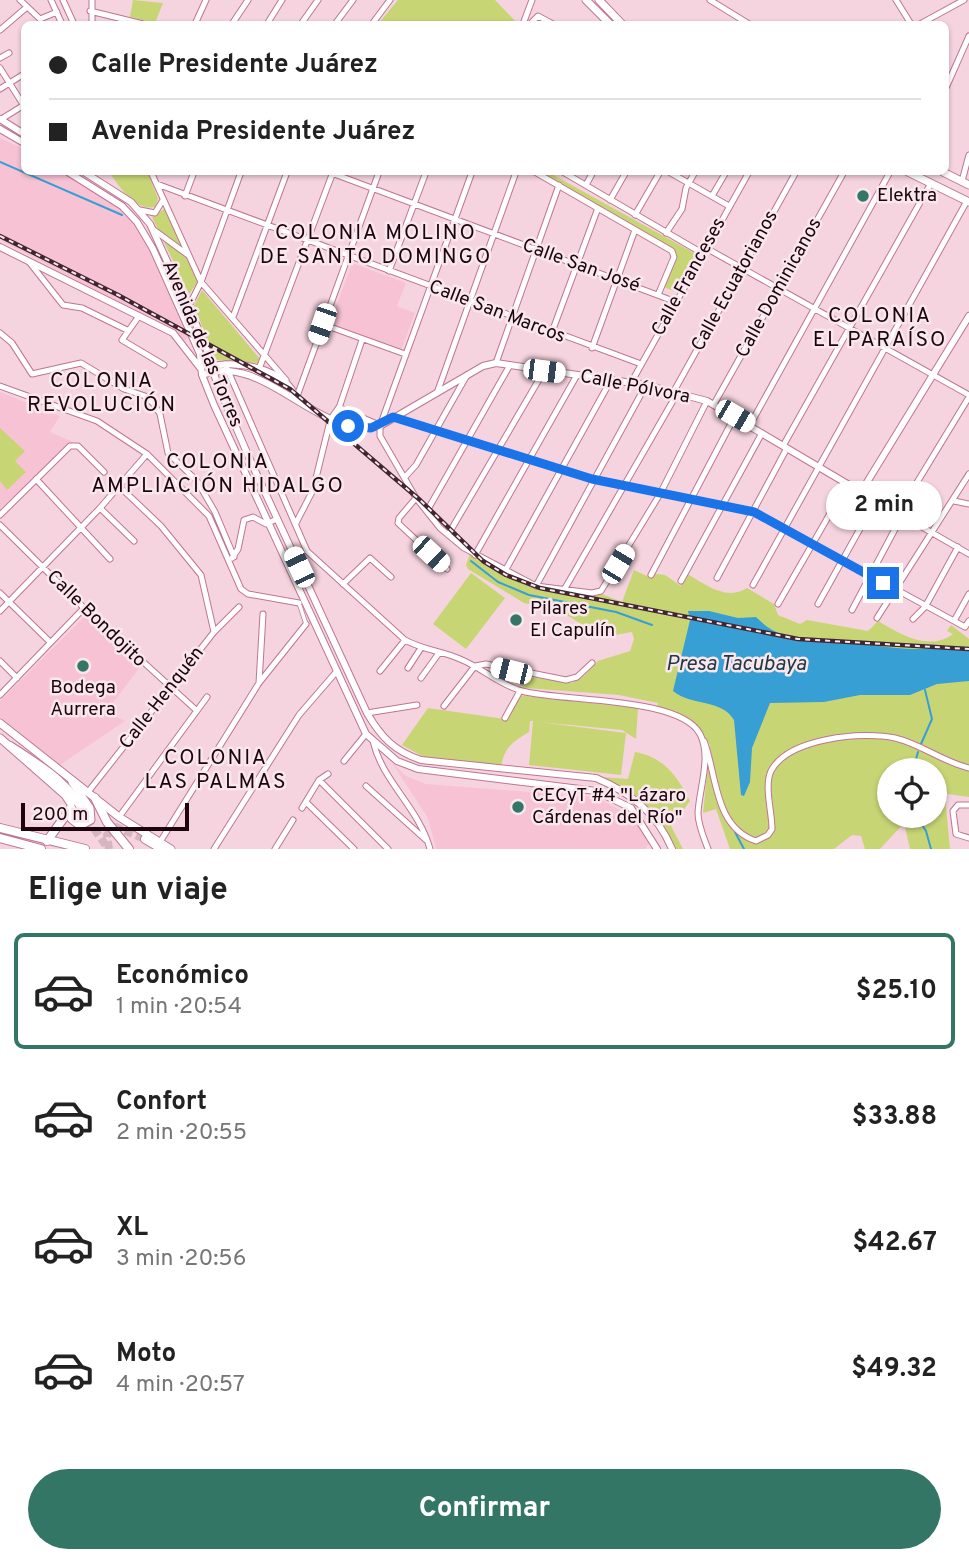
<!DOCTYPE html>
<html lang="es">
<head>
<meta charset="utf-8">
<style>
	:root { --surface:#fff; --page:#f6f6f6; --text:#222; --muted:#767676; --line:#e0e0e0; --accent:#347666 }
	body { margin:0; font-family:Overpass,sans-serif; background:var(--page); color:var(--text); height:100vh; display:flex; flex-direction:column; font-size:26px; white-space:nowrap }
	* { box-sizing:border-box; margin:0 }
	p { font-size:23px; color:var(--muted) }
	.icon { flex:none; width:38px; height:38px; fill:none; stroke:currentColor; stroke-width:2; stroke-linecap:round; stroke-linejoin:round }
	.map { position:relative; height:849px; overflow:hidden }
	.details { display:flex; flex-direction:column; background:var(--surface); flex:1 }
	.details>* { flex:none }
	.banner { position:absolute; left:21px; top:21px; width:928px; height:154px; border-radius:10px; box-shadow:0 2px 5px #0004; display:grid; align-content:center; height:154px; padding:0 28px; background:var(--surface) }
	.buttons { position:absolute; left:877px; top:758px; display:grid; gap:14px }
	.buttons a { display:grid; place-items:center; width:70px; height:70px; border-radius:50%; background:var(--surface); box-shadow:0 2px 5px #0004; font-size:35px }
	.scale { position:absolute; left:21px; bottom:18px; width:168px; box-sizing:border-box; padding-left:7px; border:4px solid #1c030e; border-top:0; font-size:19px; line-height:24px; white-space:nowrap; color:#1c030e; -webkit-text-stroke:5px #f8e7ec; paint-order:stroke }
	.end { position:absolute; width:32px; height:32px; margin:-16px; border:9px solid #1a73e8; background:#fff; box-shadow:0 0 0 4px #fff }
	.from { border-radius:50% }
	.bubble { position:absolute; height:49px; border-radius:24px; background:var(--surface); box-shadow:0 2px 5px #0004; font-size:23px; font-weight:700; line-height:49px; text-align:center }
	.car { position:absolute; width:21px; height:42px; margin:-21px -10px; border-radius:9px; box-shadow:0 0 5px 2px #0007; background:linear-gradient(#fff 24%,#345 0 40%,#fff 0 76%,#345 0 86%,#fff 0) }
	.banner b { display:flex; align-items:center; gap:24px; height:66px; font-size:26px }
	.banner b+b { border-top:2px solid var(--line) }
	.banner i { width:18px; height:18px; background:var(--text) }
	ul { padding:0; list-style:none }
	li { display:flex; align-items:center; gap:21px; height:116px; margin:0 14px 10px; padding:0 14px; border:4px solid transparent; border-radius:10px }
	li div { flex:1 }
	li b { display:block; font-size:26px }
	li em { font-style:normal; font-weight:700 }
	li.active { border-color:var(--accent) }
	li>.icon { width:63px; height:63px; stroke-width:1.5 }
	h2 { padding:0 28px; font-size:32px; line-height:84px }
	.action { display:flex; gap:14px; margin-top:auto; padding:14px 28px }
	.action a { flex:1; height:80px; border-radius:42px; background:var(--accent); color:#fff; font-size:28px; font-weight:700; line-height:80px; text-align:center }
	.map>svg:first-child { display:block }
</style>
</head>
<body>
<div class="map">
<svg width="969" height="849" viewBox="0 0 969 849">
	<rect width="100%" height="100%" fill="#f6d4df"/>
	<!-- built -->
	<path fill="#f8c2d5" d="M0,138L24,149V172H63L129,215L150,251L189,334L185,341L175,333L0,240Z
		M352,263L406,283L397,306L415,313L401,351L330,323Z
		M0,392L60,416L50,432L73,442L0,509Z
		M86,615L140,667L106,712L125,721L60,765L0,717V701Z
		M392,763L406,776L426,784L596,797L634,818L650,842L645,849H436L428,818Z"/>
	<!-- green -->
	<path fill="#c8d575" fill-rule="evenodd" d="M133,0L163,3L155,23L130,17Z
		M398,0H495L518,24H378Z
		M109,172H148L158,199L155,207C134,211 120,187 109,172Z
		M538,172H548L696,254L676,292L664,287L677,254Z
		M164,209L199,280L189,294L152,217Z
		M202,290L260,359L258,363L216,360L194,306Z
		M0,428L25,451L15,461L26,472L7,490L0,481Z
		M470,554L536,587L602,594L622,602L634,570L647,576L650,573L665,575L681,586L685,575H689C706,585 727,601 747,588L774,604L778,615L800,624L807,620L868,631L878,621C900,634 929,652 953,634L947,631L951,625L969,639V676L966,681H969V797L948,794L945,796L950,849H910L904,823L880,849H865L861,836L852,835L834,849H730L716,809L703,813L710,745L691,720L657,708L658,703L619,695L526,688L491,672L572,683L584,676L598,661L630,651L634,639L632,632L604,637L556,609L524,603L468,569L466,565ZM889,770H934V816H889Z
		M471,573L505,598L466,649L433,624Z
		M518,695L638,708L636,739L622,730L539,722L626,733L621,775L529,765L533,721H530L529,732C513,742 504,747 501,767L424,757L402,745L428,708L505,719Z
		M635,752C664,757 677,776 690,801L671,826L683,849H674C657,808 632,783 587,776L628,779Z"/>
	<!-- water -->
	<path fill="#379fd4" d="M688,611H709L738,618L756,617C785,647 815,636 852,642C873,645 895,649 916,649C935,649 951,646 969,651V681L937,684L910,695H860L824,702L770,703L752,748L750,782L744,796L741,795L734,720C722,699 691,706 673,691L690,620Z"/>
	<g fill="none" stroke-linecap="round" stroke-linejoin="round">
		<!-- stream -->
		<path stroke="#379fd4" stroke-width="2" d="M0,162L122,215
			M471,561L498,582L529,595L616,612L652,625
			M921,744L932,719L925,690
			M913,770L918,752
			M916,816L926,831L931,849
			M735,832L744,849"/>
		<!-- trunk-tunnel -->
		<path stroke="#d5b5c0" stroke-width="8" stroke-dasharray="8 4" stroke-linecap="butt" d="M87,819L107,847
			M109,849L107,835L116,827L145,839"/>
		<defs>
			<path id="pedestrian" d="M299,603L306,624"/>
			<path id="minor" d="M20,0L40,19L57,12
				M51,0L62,24
				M63,0L74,24
				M92,0V24
				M710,0L749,24
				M896,0L911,24
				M90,11L143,24
				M195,24L206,0
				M232,24L248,0
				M267,24L282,0
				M301,24L318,0
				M335,24L353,0
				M372,24L390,0
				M523,24L532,0
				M530,24L538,16L553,24
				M920,24L964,0
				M0,30L27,7
				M0,58L9,53
				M0,68L24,106
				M0,89L24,74
				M945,90L969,36
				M0,120L24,105
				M151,172L201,282L286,380
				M329,172L676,302
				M472,172L380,426V436L416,498L440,528L464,548L536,586L592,593L601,591L660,494L707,401
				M535,172L672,251L674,257L658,295
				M563,172L702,253
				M669,172L729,206
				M962,181L969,155
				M157,184L641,364
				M586,185L593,172
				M185,196L194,172
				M712,196L726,172
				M610,200L626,172
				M140,210L155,213L163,200
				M635,215L660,172
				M154,230L188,255
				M666,233L682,209L686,188L695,172
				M706,248L969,395
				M30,263L63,305L82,308L127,330
				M389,271L426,172
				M189,306L201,282L241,172
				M139,316L122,340L164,365
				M233,317L287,172
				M322,324L405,354
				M552,332L598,208
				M0,333L12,343L32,374L81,363L124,389L145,396L153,403L160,414L168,453L197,481L215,512L234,557
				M592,348L635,230
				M496,363L559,185
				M225,364L307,551L405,640C423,650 442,651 460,659C482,668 500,685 522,691C560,702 680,696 700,734C712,757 699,789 698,813C698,825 704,838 708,849
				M259,369L333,172
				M631,383L749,172
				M0,386L97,421L147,454L209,516L241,589L248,594L299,603
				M674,391L796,172
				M437,393L516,172
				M296,399L379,172
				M714,404L844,172
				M339,408L362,340
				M393,417L592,479L754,512L965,627L969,621
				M750,425L890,172
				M783,446L931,183
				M405,477L416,465L467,375
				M36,479L110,559
				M120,487L161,526L201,575L214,632
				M861,492L969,554
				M416,498L399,518L398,523L447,569
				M954,501L969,504
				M100,508L134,541
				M427,511L510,365
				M899,512L969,397
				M0,515L70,446H78L104,472
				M296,523L313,490L330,421
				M0,525L84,608L196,710
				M448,535L544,371
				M475,555L577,375
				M232,558L238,549L244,520L253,517L266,524L277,519
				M505,571L611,380
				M651,575L735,416
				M717,578L787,448
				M681,581L762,433
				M343,584L370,558L391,577
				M753,585L967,201
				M536,586L646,385
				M564,590L678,392
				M0,593L50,642
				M778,604L847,484
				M818,604L876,500
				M852,610L903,514
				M0,611L100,508L147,454
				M877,618L969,474
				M913,619L925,607L958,547
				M954,621L969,594
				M0,661L17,678
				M408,668L421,648
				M380,671L405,640
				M421,678L439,653
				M259,683L263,614
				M0,695L84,608
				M444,706L475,666L486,664L566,680L577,677L592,663
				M367,713L417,705
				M505,718L520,691
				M373,741C382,781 419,808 430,849
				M704,741C717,775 714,827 756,841L768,835L772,829C772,812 764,786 771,771C788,738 863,731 895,738C921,744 943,762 969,768
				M344,761L366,734
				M319,780L388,849
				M366,786L426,840
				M88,792L214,632L239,607
				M307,803L354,849
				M969,805H958L953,811L956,834L969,838
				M302,808L319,780L328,774
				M119,817L207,697
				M160,842L259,683L306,624
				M214,849L299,715L337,671
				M275,849L293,820"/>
			<path id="tertiary" d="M0,119L24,134
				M0,129L24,143
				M68,172L122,206L137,222L153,249L200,354L202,375L214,405L366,734L397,761L418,769L596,791L631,808L657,849
				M84,172L131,202L150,224L205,344L217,383L251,462L367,713C381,737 394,751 421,760L596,778C631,793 657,813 672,849
				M0,247L173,333L201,369
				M210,367C237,359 288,369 296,399
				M202,375C265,351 316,440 380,426L483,366L496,363L646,385L707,401L861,492L969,316
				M330,421L339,408L380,426"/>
			<path id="secondary" d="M586,0L610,24
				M599,0L622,24
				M908,172L969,202
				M943,172L969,185
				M0,723L119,817L171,849
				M0,738L65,795L71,804V819L80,826L91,820L90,808L72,782"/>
			<path id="trunk" d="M10,746C39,765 74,785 87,819
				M95,798L107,822L129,849
				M0,828L85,849
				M0,838L41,849
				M145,839L162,849
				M47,841L71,808"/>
		</defs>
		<!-- pedestrian casing -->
		<use href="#pedestrian" stroke="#c07592" stroke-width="5"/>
		<!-- minor casing -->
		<use href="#minor" stroke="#c07592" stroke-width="7"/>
		<!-- tertiary casing -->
		<use href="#tertiary" stroke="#c07592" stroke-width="8"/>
		<!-- secondary casing -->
		<use href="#secondary" stroke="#c07592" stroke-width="9"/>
		<!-- trunk casing -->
		<use href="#trunk" stroke="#c07592" stroke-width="10"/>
		<!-- pedestrian -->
		<use href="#pedestrian" stroke="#fff" stroke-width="3.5"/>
		<!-- minor -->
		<use href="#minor" stroke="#fff" stroke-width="5"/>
		<!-- tertiary -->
		<use href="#tertiary" stroke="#fff" stroke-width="6"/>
		<!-- secondary -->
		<use href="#secondary" stroke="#fff" stroke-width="7"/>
		<!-- trunk -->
		<use href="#trunk" stroke="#fff" stroke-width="8"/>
		<defs>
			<path id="rail" d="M0,236L118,295L290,389L420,500L483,561L506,575L540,588L798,639L969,649"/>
		</defs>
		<!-- rail casing -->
		<use href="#rail" stroke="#412631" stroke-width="4.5"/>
		<!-- rail -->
		<use href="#rail" stroke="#f8e7ec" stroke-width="2" stroke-dasharray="5" stroke-linecap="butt"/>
	</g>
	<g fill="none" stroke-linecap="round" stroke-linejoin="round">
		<!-- route -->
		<path stroke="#1a73e8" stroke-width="9" d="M348,426L371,428L393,417L592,479L754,512L883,583"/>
	</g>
	<!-- markers -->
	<g fill="#347666" stroke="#f8e7ec" stroke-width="2.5">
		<circle cx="863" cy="196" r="7"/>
		<circle cx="516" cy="620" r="7"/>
		<circle cx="83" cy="666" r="7"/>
		<circle cx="518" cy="807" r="7"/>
	</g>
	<g text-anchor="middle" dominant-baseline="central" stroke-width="5" stroke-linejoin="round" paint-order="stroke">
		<!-- poi labels -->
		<g font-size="19" fill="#1c030e" stroke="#f8e7ec" text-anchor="start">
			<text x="877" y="196">Elektra</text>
			<text x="530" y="609">Pilares<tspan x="530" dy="22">El Capulín</tspan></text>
			<text x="83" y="688" text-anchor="middle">Bodega<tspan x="83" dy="22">Aurrera</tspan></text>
			<text x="532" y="796">CECyT #4 "Lázaro<tspan x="532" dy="22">Cárdenas del Río"</tspan></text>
		</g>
		<!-- street labels -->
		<g font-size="19" fill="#1c030e" stroke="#f8e7ec">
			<text transform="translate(581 266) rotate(20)">Calle San José</text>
			<text transform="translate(689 277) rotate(-61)">Calle Franceses</text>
			<text transform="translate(735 281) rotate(-61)">Calle Ecuatorianos</text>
			<text transform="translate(779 288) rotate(-61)">Calle Dominicanos</text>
			<text transform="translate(497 312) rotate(21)">Calle San Marcos</text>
			<text transform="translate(202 344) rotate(67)">Avenida de las Torres</text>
			<text transform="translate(635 387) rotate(11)">Calle Pólvora</text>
			<text transform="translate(96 619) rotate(44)">Calle Bondojito</text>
			<text transform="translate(162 698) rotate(-52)">Calle Henquén</text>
		</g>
		<!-- neighbourhood labels -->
		<g font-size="21" letter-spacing="2" fill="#1c030e" stroke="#f8e7ec">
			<text x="376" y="233">COLONIA MOLINO<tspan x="376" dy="24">DE SANTO DOMINGO</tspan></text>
			<text x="880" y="316">COLONIA<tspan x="880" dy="24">EL PARAÍSO</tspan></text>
			<text x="102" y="381">COLONIA<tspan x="102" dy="24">REVOLUCIÓN</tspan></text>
			<text x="218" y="462">COLONIA<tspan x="218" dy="24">AMPLIACIÓN HIDALGO</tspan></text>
			<text x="216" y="758">COLONIA<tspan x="216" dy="24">LAS PALMAS</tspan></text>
		</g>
		<!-- water labels -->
		<g font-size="21" font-style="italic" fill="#223845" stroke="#f8e7ec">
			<text x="736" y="664">Presa Tacubaya</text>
		</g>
	</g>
</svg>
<div class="buttons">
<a><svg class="icon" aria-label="locate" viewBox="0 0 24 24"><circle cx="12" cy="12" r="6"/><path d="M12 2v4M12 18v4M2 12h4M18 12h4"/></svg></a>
</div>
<div class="scale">200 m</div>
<i class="end from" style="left:348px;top:426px"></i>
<i class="end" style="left:883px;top:583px"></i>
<div class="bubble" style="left:826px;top:481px;width:116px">2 min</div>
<i class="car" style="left:322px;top:324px;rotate:199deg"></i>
<i class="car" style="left:544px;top:371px;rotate:97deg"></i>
<i class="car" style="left:735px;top:416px;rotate:120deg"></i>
<i class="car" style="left:431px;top:554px;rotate:133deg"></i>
<i class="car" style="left:618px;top:564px;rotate:31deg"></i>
<i class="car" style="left:299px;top:567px;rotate:335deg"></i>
<i class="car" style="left:511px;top:671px;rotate:284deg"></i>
<div class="banner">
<b><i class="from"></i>Calle Presidente Juárez</b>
<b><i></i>Avenida Presidente Juárez</b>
</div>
</div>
<section class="details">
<h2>Elige un viaje</h2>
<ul>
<li class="active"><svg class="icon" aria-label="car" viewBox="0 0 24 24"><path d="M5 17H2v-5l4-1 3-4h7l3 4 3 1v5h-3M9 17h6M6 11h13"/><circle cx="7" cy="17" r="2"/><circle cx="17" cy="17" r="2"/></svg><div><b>Económico</b><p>1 min · 20:54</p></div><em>$25.10</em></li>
<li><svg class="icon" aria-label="car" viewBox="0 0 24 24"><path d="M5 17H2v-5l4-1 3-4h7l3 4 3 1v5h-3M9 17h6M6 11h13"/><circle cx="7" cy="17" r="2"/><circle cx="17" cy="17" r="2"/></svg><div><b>Confort</b><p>2 min · 20:55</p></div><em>$33.88</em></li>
<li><svg class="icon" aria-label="car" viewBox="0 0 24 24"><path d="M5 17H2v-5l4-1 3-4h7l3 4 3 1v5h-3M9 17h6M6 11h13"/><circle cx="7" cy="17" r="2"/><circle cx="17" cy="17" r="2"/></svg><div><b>XL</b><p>3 min · 20:56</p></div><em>$42.67</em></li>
<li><svg class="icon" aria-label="car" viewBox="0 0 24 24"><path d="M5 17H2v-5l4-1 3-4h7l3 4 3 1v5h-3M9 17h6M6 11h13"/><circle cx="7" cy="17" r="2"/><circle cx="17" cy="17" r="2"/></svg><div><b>Moto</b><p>4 min · 20:57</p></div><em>$49.32</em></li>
</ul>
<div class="action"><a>Confirmar</a></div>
</section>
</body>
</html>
